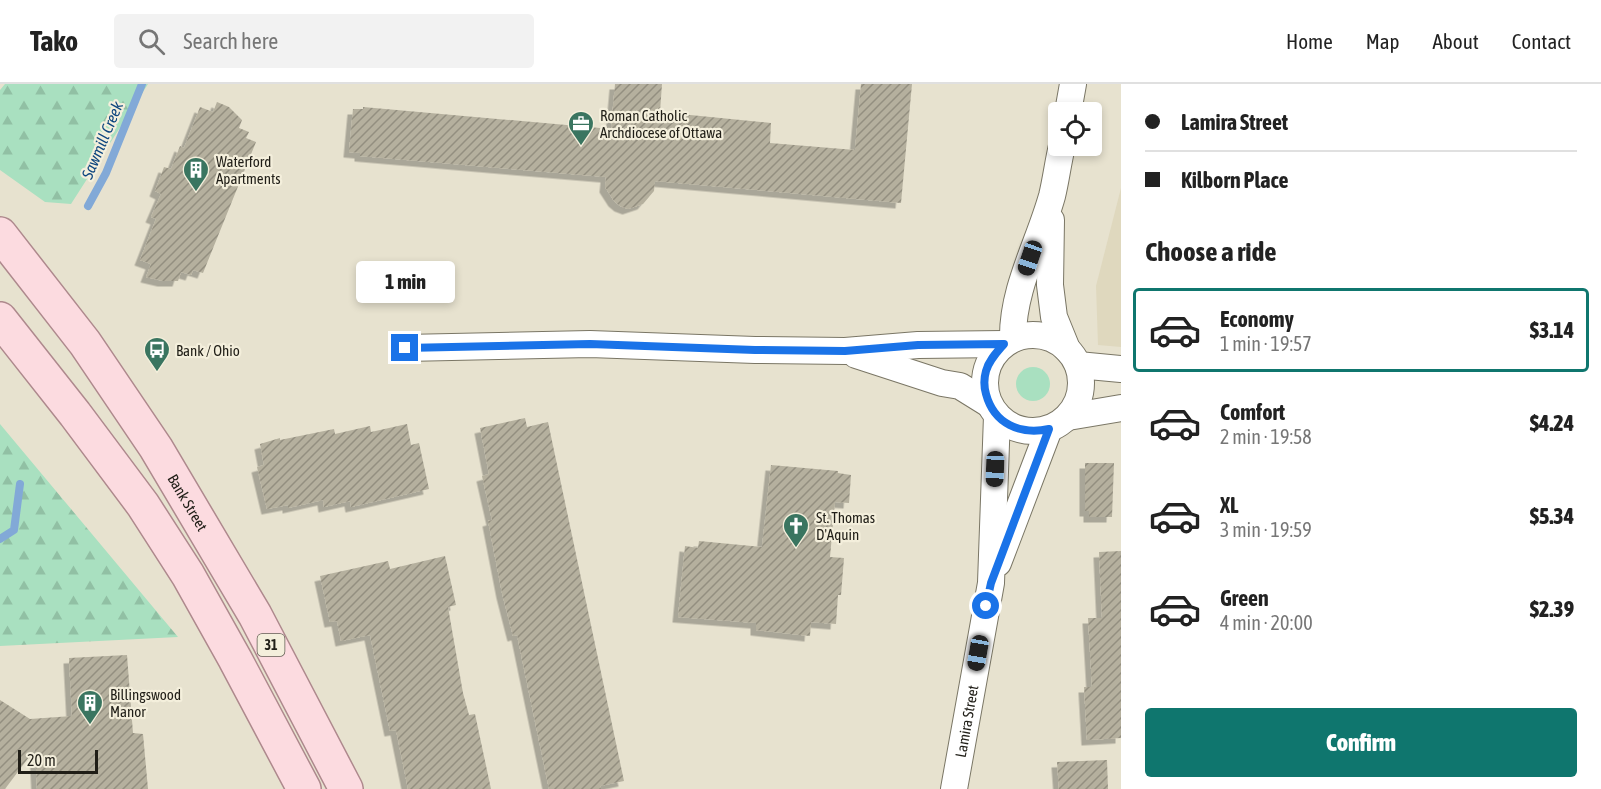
<!DOCTYPE html>
<html lang="en">
<head>
<meta charset="utf-8">
<style>
	:root { --surface:#fff; --page:#f2f2f2; --text:#222; --muted:#767676; --line:#e0e0e0; --accent:#0f766e }
	body { margin:0; font-family:"Asap Condensed",sans-serif; background:var(--page); color:var(--text); height:100vh; display:flex; flex-direction:column; font-size:22px; white-space:nowrap }
	* { box-sizing:border-box; margin:0 }
	p { font-size:20px; color:var(--muted) }
	.icon { flex:none; width:33px; height:33px; fill:none; stroke:currentColor; stroke-width:2; stroke-linecap:round; stroke-linejoin:round }
	.map { position:relative; flex:1; overflow:hidden }
	.details { display:flex; flex-direction:column; background:var(--surface); width:480px }
	.details>* { flex:none }
	.hud { display:grid; align-content:center; height:132px; padding:0 24px; background:var(--surface) }
	.controls { position:absolute; left:1048px; top:18px; display:grid; gap:12px }
	.controls a { display:grid; place-items:center; width:54px; height:54px; border-radius:6px; background:var(--surface); box-shadow:0 3px 9px #0003; font-size:30px }
	.scale { position:absolute; left:18px; bottom:15px; width:80px; box-sizing:border-box; padding-left:6px; border:3px solid #201e17; border-top:0; font-size:16px; line-height:21px; white-space:nowrap; color:#201e17; -webkit-text-stroke:4px #f4efdc; paint-order:stroke }
	.end { position:absolute; width:27px; height:27px; margin:-14px; border:8px solid #1a73e8; background:#fff; box-shadow:0 0 0 3px #fff }
	.from { border-radius:50% }
	.bubble { position:absolute; height:42px; border-radius:6px; background:var(--surface); box-shadow:0 3px 9px #0003; font-size:20px; font-weight:800; line-height:42px; text-align:center }
	.car { position:absolute; width:18px; height:36px; margin:-18px -9px; border-radius:8px; box-shadow:0 0 4px 2px #0007; background:linear-gradient(#222 24%,#8ab4d8 0 40%,#222 0 76%,#8ab4d8 0 86%,#222 0) }
	.hud b { display:flex; align-items:center; gap:21px; height:57px; font-size:22px }
	.hud b+b { border-top:2px solid var(--line) }
	.hud i { width:15px; height:15px; background:var(--text) }
	ul { padding:0; list-style:none }
	li { display:flex; align-items:center; gap:18px; height:84px; margin:0 12px 9px; padding:0 12px; border:3px solid transparent; border-radius:6px }
	li div { flex:1 }
	li b { display:block; font-size:22px }
	li em { font-style:normal; font-weight:800 }
	li.active { border-color:var(--accent) }
	li>.icon { width:54px; height:54px; stroke-width:1.5 }
	h2 { padding:0 24px; font-size:27px; line-height:72px }
	.button { display:flex; gap:12px; margin-top:auto; padding:12px 24px }
	.button a { flex:1; height:69px; border-radius:6px; background:var(--accent); color:#fff; font-size:24px; font-weight:800; line-height:69px; text-align:center }
	header { display:flex; align-items:center; gap:36px; box-sizing:border-box; height:84px; padding:0 30px; background:var(--surface); border-bottom:2px solid var(--line) }
	header strong { font-size:28px }
	nav { display:flex; gap:33px; margin-inline-start:auto; font-size:21px }
	.search { width:420px; height:54px; background:var(--page); display:flex; align-items:center; gap:15px; box-sizing:border-box; padding:0 21px; border-radius:6px; color:var(--muted); font-size:22px }
	main { display:flex; flex:1; min-height:0 }
	.map>svg:first-child { display:block }
</style>
</head>
<body>
<header>
<strong>Tako</strong>
<div class="search"><svg class="icon" aria-label="search" viewBox="0 0 24 24"><circle cx="10" cy="10" r="6"/><path d="M15 15l6 6"/></svg>Search here</div>
<nav><a>Home</a><a>Map</a><a>About</a><a>Contact</a></nav>
</header>
<main>
<div class="map">
<svg width="1121" height="705" viewBox="0 0 1121 705">
	<defs>
		<pattern id="forest-firs" width="22" height="20" patternUnits="userSpaceOnUse" patternTransform="scale(1.5)"><rect width="22" height="20" fill="#a9e0c0"/><path d="M5 1l3.5 6h-7zM16 11l3.5 6h-7z" fill="#91c0a4"/></pattern>
		<pattern id="building-hatch" width="6" height="6" patternUnits="userSpaceOnUse" patternTransform="scale(1.5)"><rect width="6" height="6" fill="#b5b09e"/><path d="M-1 1l2-2M0 6l6-6M5 7l2-2" fill="none" stroke="#938f80"/></pattern>
		<filter id="shadow"><feDropShadow dx="-5.5" dy="5.5" stdDeviation="0" flood-color="#0004"/></filter>
	</defs>
	<rect width="100%" height="100%" fill="#e7e2cf"/>
	<!-- built -->
	<path fill="#dfd8be" d="M1121,104V263L1098,261L1096,202Z"/>
	<!-- grass -->
	<path fill="#a9e0c0" d="M1016 300a17 17 0 1 1 34 0a17 17 0 1 1-34 0Z"/>
	<!-- forest -->
	<path fill="url(#forest-firs)" d="M5,0H148L71,120L45,118L0,86V6Z
		M0,340L178,553L0,562Z"/>
	<g fill="none" stroke-linecap="round" stroke-linejoin="round">
		<!-- stream -->
		<path stroke="#82a9d7" stroke-width="8" d="M88,122L106,89L142,0
			M0,455L14,446L20,400"/>
	</g>
	<!-- building -->
	<path fill="url(#building-hatch)" filter="url(#shadow)" d="M615,0H662L660,28L771,39L770,59L855,66L861,0H912L901,119L655,97L654,107L643,120L628,125L620,122L614,117L605,103L606,93L360,72V69L349,68L353,25H363V23L611,45Z
		M217,18L229,23L242,36L239,44L249,48L246,54L256,58L203,189L193,186L191,191L181,188L178,197H163L146,193L151,180L140,176L156,135L151,133L161,110L155,107L164,83L171,85L180,62L184,64L200,23L213,28Z
		M525,334L527,343L548,338L624,697L600,702L601,705H549L517,551L513,552L502,509L488,437L492,436L482,392L489,390L480,344Z
		M407,340L411,361L419,359L429,405L351,423L350,417L324,423L323,416L288,424V421L267,425L257,383L264,381L260,360L280,354V356L334,345L335,350L370,342L371,348Z
		M1085,379H1114L1112,433H1089V427H1085Z
		M771,381L838,387V389L851,391L849,419L835,418L830,473L844,474L841,511H838L836,540L811,538L810,552L756,546V539L678,533L685,462L698,464L699,457L762,463Z
		M1121,467V654L1087,656L1084,603H1092L1088,534H1102L1099,468Z
		M445,472L456,521L448,523L463,609L469,631L475,630L491,705H408L396,646L390,647L370,551L341,557L337,537L330,538L320,492L388,477L390,485Z
		M127,571L133,649L143,650L148,705H37L35,665L5,705H0V616L30,635L72,632L69,574Z
		M1107,676L1108,705H1059L1057,678Z"/>
	<g fill="none" stroke-linecap="round" stroke-linejoin="round">
		<defs>
			<g id="minor">
				<path d="M1068,28L1073,0"/>
				<path d="M1051,136L1050,201L1054,233L1067,265"/>
				<circle cx="1033" cy="299" r="48"/>
				<path d="M1013,255C1012,205 1039,159 1052,112C1056,96 1058,78 1062,62"/>
				<path d="M405,264L590,260L755,266L845,267L918,261L1004,260"/>
				<path d="M856,271L942,299L960,302L989,320"/>
				<path d="M1078,281L1121,285"/>
				<path d="M1068,333L1121,324"/>
				<path d="M998,479L1049,345"/>
				<path id="s1" d="M954,705L991,499L997,332"/>
			</g>
			<g id="major">
				<path id="s2" d="M0,150L85,259L156,364L255,531L346,705"/>
				<path d="M0,235L75,330L143,421L188,491L235,575L304,705"/>
			</g>
		</defs>
		<!-- minor casing -->
		<use href="#minor" stroke="#7a7665" stroke-width="28"/>
		<!-- major casing -->
		<use href="#major" stroke="#ae898d" stroke-width="36"/>
		<!-- minor -->
		<use href="#minor" stroke="#fff" stroke-width="26"/>
		<!-- major -->
		<use href="#major" stroke="#fcdbe0" stroke-width="33"/>
	</g>
	<g fill="none" stroke-linecap="round" stroke-linejoin="round">
		<!-- route -->
		<path stroke="#1a73e8" stroke-width="8" d="M405,264L590,260L755,266L845,267L918,261L1004,260C997,268 989,276 986,287C984,294 984,303 986,310C994,340 1020,351 1049,345L991,499L986,522"/>
	</g>
	<!-- icons -->
	<defs>
		<symbol id="office-pin" viewBox="-11 -11 22 30"><path d="M0 17L-7.5 6A9.5 9.5 0 1 1 7.5 6Z" fill="#3a7560" stroke="#f4efdc"/><path d="M-6-3h4V-5.5h4V-3h4V5H-6ZM-1-4.5V-3h2v-1.5ZM-6 0V1H6V0Z" fill="#fff"/></symbol>
		<symbol id="building-pin" viewBox="-11 -11 22 30"><path d="M0 17L-7.5 6A9.5 9.5 0 1 1 7.5 6Z" fill="#3a7560" stroke="#f4efdc"/><path d="M-4-6H4V6H1V3H-1V6H-4ZM-2.5-4.3h1.7v1.8h-1.7ZM.8-4.3h1.7v1.8H.8ZM-2.5-1h1.7V.8h-1.7ZM.8-1h1.7V.8H.8Z" fill="#fff"/></symbol>
		<symbol id="bus-pin" viewBox="-11 -11 22 30"><path d="M0 17L-7.5 6A9.5 9.5 0 1 1 7.5 6Z" fill="#3a7560" stroke="#f4efdc"/><path d="M-5-6H5V4H4V6H2V4H-2V6H-4V4H-5ZM-3.5-4V0h7V-4ZM-3.5 1.2v1.5H-2V1.2ZM2 1.2v1.5H3.5V1.2Z" fill="#fff"/></symbol>
		<symbol id="church-pin" viewBox="-11 -11 22 30"><path d="M0 17L-7.5 6A9.5 9.5 0 1 1 7.5 6Z" fill="#3a7560" stroke="#f4efdc"/><path d="M-1.2-6h2.4v3.5h3.3v2.4h-3.3V6h-2.4V-.1h-3.3v-2.4h3.3Z" fill="#fff"/></symbol>
	</defs>
	<g fill-rule="evenodd">
		<use href="#office-pin" x="566" y="25" width="30" height="40"/>
		<use href="#building-pin" x="181" y="71" width="30" height="40"/>
		<use href="#bus-pin" x="142" y="251" width="30" height="40"/>
		<use href="#church-pin" x="781" y="427" width="30" height="40"/>
		<use href="#building-pin" x="75" y="604" width="30" height="40"/>
	</g>
	<g text-anchor="middle" dominant-baseline="central" stroke-width="4.5" stroke-linejoin="round" paint-order="stroke">
		<!-- shield labels -->
		<rect fill="#f4efdc" stroke="#605d52" stroke-width="1.5" x="257.5" y="550" width="27" height="22" rx="4.5"/>
		<g font-size="14" font-weight="bold" fill="#201e17">
			<text x="271" y="561">31</text>
		</g>
		<!-- poi labels -->
		<g font-size="15" fill="#201e17" stroke="#f4efdc" text-anchor="start">
			<text x="600" y="31">Roman Catholic<tspan x="600" dy="17">Archdiocese of Ottawa</tspan></text>
			<text x="216" y="77">Waterford<tspan x="216" dy="17">Apartments</tspan></text>
			<text x="176" y="266">Bank / Ohio</text>
			<text x="816" y="433">St. Thomas<tspan x="816" dy="17">D'Aquin</tspan></text>
			<text x="110" y="610">Billingswood<tspan x="110" dy="17">Manor</tspan></text>
		</g>
		<!-- street labels -->
		<g font-size="15" fill="#201e17" stroke="#f4efdc">
			<text stroke="none"><textPath href="#s2" startOffset="328">Bank Street</textPath></text>
			<text stroke="none"><textPath href="#s1" startOffset="69">Lamira Street</textPath></text>
		</g>
		<!-- water labels -->
		<g font-size="16" font-style="italic" fill="#0e467f" stroke="#f4efdc">
			<text transform="translate(102 56) rotate(-67)">Sawmill Creek</text>
		</g>
	</g>
</svg>
<div class="controls">
<a><svg class="icon" aria-label="locate" viewBox="0 0 24 24"><circle cx="12" cy="12" r="6"/><path d="M12 2v4M12 18v4M2 12h4M18 12h4"/></svg></a>
</div>
<div class="scale">20 m</div>
<i class="end from" style="left:986px;top:522px"></i>
<i class="end" style="left:405px;top:264px"></i>
<div class="bubble" style="left:356px;top:177px;width:99px">1 min</div>
<i class="car" style="left:1030px;top:174px;rotate:199deg"></i>
<i class="car" style="left:995px;top:385px;rotate:182deg"></i>
<i class="car" style="left:978px;top:569px;rotate:190deg"></i>
</div>
<section class="details">
<div class="hud">
<b><i class="from"></i>Lamira Street</b>
<b><i></i>Kilborn Place</b>
</div>
<h2>Choose a ride</h2>
<ul>
<li class="active"><svg class="icon" aria-label="car" viewBox="0 0 24 24"><path d="M5 17H2v-5l4-1 3-4h7l3 4 3 1v5h-3M9 17h6M6 11h13"/><circle cx="7" cy="17" r="2"/><circle cx="17" cy="17" r="2"/></svg><div><b>Economy</b><p>1 min · 19:57</p></div><em>$3.14</em></li>
<li><svg class="icon" aria-label="car" viewBox="0 0 24 24"><path d="M5 17H2v-5l4-1 3-4h7l3 4 3 1v5h-3M9 17h6M6 11h13"/><circle cx="7" cy="17" r="2"/><circle cx="17" cy="17" r="2"/></svg><div><b>Comfort</b><p>2 min · 19:58</p></div><em>$4.24</em></li>
<li><svg class="icon" aria-label="car" viewBox="0 0 24 24"><path d="M5 17H2v-5l4-1 3-4h7l3 4 3 1v5h-3M9 17h6M6 11h13"/><circle cx="7" cy="17" r="2"/><circle cx="17" cy="17" r="2"/></svg><div><b>XL</b><p>3 min · 19:59</p></div><em>$5.34</em></li>
<li><svg class="icon" aria-label="car" viewBox="0 0 24 24"><path d="M5 17H2v-5l4-1 3-4h7l3 4 3 1v5h-3M9 17h6M6 11h13"/><circle cx="7" cy="17" r="2"/><circle cx="17" cy="17" r="2"/></svg><div><b>Green</b><p>4 min · 20:00</p></div><em>$2.39</em></li>
</ul>
<div class="button"><a>Confirm</a></div>
</section>
</main>
</body>
</html>
